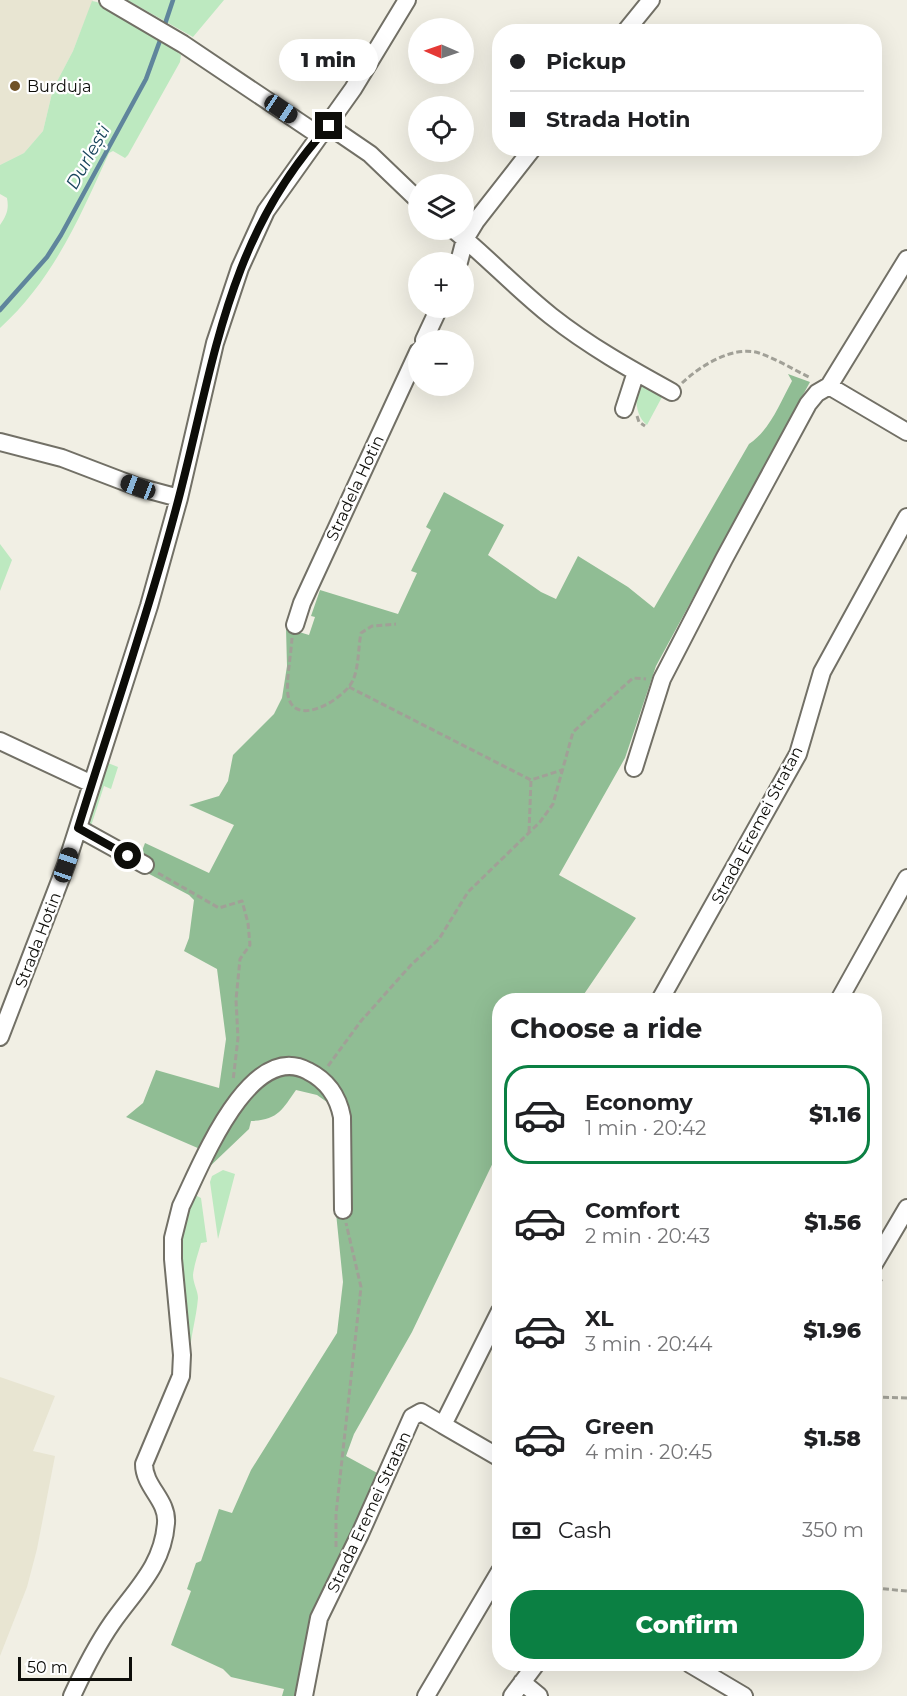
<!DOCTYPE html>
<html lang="en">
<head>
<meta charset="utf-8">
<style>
	:root { --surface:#fff; --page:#f2f2f2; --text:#202124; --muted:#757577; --line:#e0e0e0; --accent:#0b8043 }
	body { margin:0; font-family:Montserrat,sans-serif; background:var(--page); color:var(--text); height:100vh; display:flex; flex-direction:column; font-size:22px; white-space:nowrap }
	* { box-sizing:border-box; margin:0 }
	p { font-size:20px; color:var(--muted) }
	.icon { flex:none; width:33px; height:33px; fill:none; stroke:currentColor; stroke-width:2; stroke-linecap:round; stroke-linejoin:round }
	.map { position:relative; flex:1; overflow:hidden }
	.drawer { position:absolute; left:492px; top:993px; width:390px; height:678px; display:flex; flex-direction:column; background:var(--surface); border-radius:24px; box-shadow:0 6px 24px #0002 }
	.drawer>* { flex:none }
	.banner { position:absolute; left:492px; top:24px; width:390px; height:132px; border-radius:24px; box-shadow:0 6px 24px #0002; display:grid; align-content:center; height:132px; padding:0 18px; background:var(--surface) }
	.needle { width:39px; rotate:272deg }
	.controls { position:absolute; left:408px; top:18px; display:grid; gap:12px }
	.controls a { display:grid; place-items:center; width:66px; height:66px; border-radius:50%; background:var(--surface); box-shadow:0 6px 24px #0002; font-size:30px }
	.scale { position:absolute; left:18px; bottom:15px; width:114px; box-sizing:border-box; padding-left:6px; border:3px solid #0d0d09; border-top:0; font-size:16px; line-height:21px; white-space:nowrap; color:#0d0d09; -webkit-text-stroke:4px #fff; paint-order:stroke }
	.end { position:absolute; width:27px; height:27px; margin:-14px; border:8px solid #0d0d09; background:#fff; box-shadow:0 0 0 3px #fff }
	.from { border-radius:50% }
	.bubble { position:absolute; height:42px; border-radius:21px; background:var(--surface); box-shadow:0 6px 24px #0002; font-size:20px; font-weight:800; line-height:42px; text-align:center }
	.car { position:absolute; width:18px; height:36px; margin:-18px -9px; border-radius:8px; box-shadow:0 0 4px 2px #0007; background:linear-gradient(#222 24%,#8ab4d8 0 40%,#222 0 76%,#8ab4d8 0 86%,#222 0) }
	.banner b { display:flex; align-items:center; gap:21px; height:57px; font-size:22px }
	.banner b+b { border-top:2px solid var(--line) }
	.banner i { width:15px; height:15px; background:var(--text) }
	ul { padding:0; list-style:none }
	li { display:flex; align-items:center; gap:18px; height:99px; margin:0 12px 9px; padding:0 6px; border:3px solid transparent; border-radius:24px }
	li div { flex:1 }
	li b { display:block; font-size:22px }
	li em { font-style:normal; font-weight:800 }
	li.current { border-color:var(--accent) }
	li>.icon { width:54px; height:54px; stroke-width:1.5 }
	h2 { padding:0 18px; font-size:27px; line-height:72px }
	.pay { display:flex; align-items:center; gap:15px; height:66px; padding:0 18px; font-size:22px }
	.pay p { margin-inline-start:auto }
	.cta { display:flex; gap:12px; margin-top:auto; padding:12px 18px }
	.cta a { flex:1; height:69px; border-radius:24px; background:var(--accent); color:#fff; font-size:24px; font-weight:800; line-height:69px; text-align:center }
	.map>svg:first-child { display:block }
</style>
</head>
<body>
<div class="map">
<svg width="907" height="1696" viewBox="0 0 907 1696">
	<rect width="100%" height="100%" fill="#f1efe4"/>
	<!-- built -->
	<path fill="#e8e5d2" d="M0,0H93L73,51L53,89L43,131L24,153L0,165Z
		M0,1377L55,1396L33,1451L55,1456L37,1549L27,1587L0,1656Z"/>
	<!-- green -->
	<path fill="#bde9c0" d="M127,0H224L193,37Z
		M92,1L97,2L169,45L181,55L180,62L128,155L125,158L113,151L109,153C80,217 53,280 0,328V225C7,215 9,209 7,198L0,194V165L24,153L43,131L53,89L73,51Z
		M642,383L658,392L662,397L647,425C636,417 635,399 637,386Z
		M0,544L12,560L0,591Z
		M103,761L118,767L111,789L104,786L91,826L85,822Z
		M223,1170L235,1174L218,1239L210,1182L212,1176Z
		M195,1195L201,1198L207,1242L201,1243C198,1254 194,1265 193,1275C193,1283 198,1291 198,1298C196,1322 188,1343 190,1367L187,1368C183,1327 163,1224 195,1195Z"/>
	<!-- forest -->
	<path fill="#90bd94" d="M788,374L810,382L656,666L625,758L559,875L636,918L580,1000H500L499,1150L412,1332L354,1434L346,1456L379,1474L299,1696H282L284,1689L231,1677L223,1669L171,1645L191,1591L187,1589L196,1563L201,1561L219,1509L232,1513L251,1470L337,1333L343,1282L335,1203L334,1107L317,1095L296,1090C282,1110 278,1120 251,1121L249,1129L206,1170L200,1149L126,1117L143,1103L156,1070L219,1088L226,1039L217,969L184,951L189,938L194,900L189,895L136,867L145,843L209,873L234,825L189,805L219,796L228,781L233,755L274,714L282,698L287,666L286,628L309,635L315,617L311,616L320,590L398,614L417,573L411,571L431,530L426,527L444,492L504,525L488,555L541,592L556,599L578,556L628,587L654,608L749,444C770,430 780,403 792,381Z"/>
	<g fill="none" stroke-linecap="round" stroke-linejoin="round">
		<!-- stream -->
		<path stroke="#5f859c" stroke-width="4.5" d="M164,27L173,0
			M0,310L47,257L61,235L146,79L162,35"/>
		<defs>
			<path id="minor" d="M108,0L183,44L320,136
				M625,32L651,0
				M329,126L370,154L418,200
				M454,230C487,257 517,289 551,316C589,346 630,369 672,392
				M459,262L465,239L476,221L533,148
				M424,340L439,308
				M829,386L907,259
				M829,386L907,432
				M624,409L636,372
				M0,442L62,458L138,487L179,498
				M295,625L302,603L418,352
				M0,741L92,784
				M634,768L662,679L724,559L808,404L817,393L829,386
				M78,828L145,865
				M660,1000L798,754L822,672L907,517
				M839,1000L907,878
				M0,1037L66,865L149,606L179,498L215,343L240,268L266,211L353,89L407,0
				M874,1264L907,1208
				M443,1425L500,1458
				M690,1664L744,1696
				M522,1682L539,1696
				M72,1696C84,1670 96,1646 112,1623C135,1590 163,1566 166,1523C168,1500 144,1487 144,1464L181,1376L182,1355L173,1259V1238L181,1206C200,1168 249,1039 308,1071C326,1080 338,1096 342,1117L343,1210
				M304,1696L319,1618L360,1534L412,1417L421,1412L443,1425L500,1311
				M426,1696L500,1571
				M512,1696L536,1664"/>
		</defs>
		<!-- minor casing -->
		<use href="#minor" stroke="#727066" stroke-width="20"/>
		<!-- path -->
		<path stroke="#a1a097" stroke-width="3" stroke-dasharray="6 3" stroke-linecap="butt" d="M682,383C700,366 733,345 759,353C777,359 794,370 811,378
			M637,416L639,422L645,426
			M292,638C291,655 286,680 288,695C294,730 346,698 353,680C359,667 358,648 361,633L372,626L396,624
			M349,687L531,780L562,770
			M529,832L531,780
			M158,873L219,908L242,901L248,923L250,945L240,959L236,1000L238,1038L233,1081
			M328,1066L361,1021L411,965L439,939L468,892L540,822L553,804L573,732L633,678L646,679
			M874,1292L883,1277
			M874,1397L907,1398
			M336,1547V1514L361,1287L346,1223
			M874,1588L907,1591"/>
		<!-- minor -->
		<use href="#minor" stroke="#fff" stroke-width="16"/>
	</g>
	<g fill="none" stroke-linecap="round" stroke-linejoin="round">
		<!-- route -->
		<path stroke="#0d0d09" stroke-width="8" d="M128,856L78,828C110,724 146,621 174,516C213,375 223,239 329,126"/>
	</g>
	<!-- markers -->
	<circle fill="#6f5126" stroke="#fff" stroke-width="2" cx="15" cy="86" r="6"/>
	<g text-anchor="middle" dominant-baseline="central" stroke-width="4.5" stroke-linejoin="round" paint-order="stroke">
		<!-- poi labels -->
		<g font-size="16" fill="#0d0d09" stroke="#fff" text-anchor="start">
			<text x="27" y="86">Burduja</text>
		</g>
		<!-- street labels -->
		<g font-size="16" fill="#0d0d09" stroke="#fff">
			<text transform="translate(355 488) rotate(-65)">Stradela Hotin</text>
			<text transform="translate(757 825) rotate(-62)">Strada Eremei Stratan</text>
			<text transform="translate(38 940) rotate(-69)">Strada Hotin</text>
			<text transform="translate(369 1512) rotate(-65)">Strada Eremei Stratan</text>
		</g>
		<!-- water labels -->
		<g font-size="18" font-style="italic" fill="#1a455d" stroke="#fff">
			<text transform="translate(88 157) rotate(-61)">Durlești</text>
		</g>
	</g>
</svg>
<div class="controls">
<a><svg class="needle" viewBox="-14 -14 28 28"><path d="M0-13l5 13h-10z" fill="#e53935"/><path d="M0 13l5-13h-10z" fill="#757577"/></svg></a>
<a><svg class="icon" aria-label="locate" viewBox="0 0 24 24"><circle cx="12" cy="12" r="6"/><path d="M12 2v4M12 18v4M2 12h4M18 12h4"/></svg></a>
<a><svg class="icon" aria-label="layers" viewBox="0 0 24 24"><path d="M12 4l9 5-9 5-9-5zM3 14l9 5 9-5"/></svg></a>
<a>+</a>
<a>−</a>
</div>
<div class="scale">50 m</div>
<i class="end from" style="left:128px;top:856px"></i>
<i class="end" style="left:329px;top:126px"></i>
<div class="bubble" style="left:279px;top:39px;width:99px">1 min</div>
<i class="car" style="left:281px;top:109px;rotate:124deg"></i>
<i class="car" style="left:138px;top:487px;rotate:291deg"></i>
<i class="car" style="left:66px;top:865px;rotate:19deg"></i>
<div class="banner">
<b><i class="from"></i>Pickup</b>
<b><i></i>Strada Hotin</b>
</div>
<section class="drawer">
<h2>Choose a ride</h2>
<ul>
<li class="current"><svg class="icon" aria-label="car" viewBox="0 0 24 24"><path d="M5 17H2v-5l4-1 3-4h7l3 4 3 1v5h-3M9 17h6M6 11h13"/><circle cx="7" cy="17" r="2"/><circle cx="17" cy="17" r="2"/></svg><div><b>Economy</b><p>1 min · 20:42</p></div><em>$1.16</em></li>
<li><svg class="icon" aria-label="car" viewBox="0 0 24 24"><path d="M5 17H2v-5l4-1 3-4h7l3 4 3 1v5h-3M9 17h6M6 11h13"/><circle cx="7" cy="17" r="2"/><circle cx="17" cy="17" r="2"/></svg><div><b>Comfort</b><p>2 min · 20:43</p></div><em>$1.56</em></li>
<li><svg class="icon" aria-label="car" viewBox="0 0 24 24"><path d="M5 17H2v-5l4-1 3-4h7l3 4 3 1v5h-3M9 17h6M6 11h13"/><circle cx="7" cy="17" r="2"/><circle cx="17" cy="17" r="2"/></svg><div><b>XL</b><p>3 min · 20:44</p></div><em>$1.96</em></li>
<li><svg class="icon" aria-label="car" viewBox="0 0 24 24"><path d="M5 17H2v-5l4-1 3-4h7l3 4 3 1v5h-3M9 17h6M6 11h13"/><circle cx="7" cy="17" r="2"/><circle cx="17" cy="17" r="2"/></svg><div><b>Green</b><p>4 min · 20:45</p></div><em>$1.58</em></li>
</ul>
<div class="pay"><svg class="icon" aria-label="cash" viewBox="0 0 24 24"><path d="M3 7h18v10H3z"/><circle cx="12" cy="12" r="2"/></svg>Cash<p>350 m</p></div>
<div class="cta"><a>Confirm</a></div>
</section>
</div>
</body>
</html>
